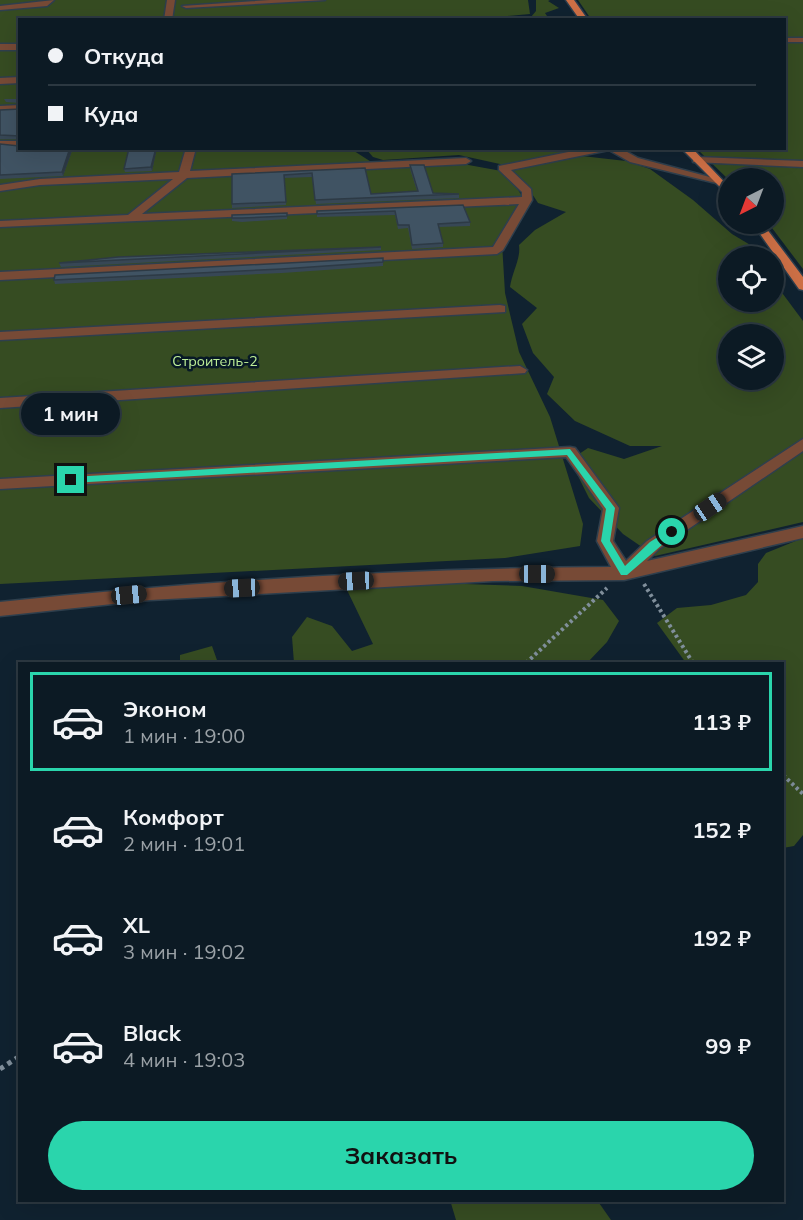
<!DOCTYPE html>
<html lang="ru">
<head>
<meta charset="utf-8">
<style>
	:root { --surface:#0c1a24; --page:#1a2731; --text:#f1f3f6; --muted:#9aa1a6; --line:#2c3841; --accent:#2ad5ac }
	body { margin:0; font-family:Mulish,sans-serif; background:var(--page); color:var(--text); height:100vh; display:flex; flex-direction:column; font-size:22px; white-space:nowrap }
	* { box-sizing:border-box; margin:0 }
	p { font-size:20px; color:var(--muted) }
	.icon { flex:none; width:33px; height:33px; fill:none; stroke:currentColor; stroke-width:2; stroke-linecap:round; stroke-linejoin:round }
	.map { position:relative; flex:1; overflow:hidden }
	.sheet { position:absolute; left:18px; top:662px; width:766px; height:540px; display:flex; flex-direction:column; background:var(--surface); border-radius:0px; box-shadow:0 6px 24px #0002,0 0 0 2px var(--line) }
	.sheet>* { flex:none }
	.top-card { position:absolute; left:18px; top:18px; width:768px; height:132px; border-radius:0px; box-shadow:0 6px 24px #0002,0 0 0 2px var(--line); display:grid; align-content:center; height:132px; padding:0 30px; background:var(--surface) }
	.needle { width:39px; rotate:222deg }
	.controls { position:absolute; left:718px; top:168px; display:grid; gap:12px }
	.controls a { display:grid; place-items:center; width:66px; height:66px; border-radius:50%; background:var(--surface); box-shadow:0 6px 24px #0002,0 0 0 2px var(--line); font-size:30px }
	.end { position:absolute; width:27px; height:27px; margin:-14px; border:8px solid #2ad5ac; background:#111; box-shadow:0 0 0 3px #111 }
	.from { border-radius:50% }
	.bubble { position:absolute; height:42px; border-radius:21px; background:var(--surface); box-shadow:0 6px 24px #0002,0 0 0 2px var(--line); font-size:20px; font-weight:700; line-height:42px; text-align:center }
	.car { position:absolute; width:18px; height:36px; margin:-18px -9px; border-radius:8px; box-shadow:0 0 4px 2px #0007; background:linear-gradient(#222 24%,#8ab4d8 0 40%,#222 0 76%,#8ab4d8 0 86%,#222 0) }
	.top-card b { display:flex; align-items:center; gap:21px; height:57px; font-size:22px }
	.top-card b+b { border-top:2px solid var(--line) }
	.top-card i { width:15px; height:15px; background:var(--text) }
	ul { padding:10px 0 0; list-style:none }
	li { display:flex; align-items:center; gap:18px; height:99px; margin:0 12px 9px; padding:0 18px; border:3px solid transparent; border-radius:0px }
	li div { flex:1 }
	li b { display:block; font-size:22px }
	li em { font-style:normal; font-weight:700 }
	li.active { border-color:var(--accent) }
	li>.icon { width:54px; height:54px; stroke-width:1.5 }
	.button { display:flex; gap:12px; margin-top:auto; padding:12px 30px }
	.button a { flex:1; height:69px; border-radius:36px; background:var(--accent); color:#111; font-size:24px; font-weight:700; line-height:69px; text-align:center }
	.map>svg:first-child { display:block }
</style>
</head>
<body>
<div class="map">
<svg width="803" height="1220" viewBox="0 0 803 1220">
	<rect width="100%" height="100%" fill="#102230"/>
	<!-- green -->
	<path fill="#364c22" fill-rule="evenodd" d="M0,0H528L530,14L464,20H20V148L351,149L376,165L452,162L507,172L528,206L502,243L505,293L519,352L550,417L583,524L580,546L505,558L0,584Z
		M536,0H550L548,1L559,8L545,13L549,19H493L531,17L536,11Z
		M578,0H803V269L769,224H774V178L729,180L697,149L784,148V20L591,19Z
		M366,149H579L573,155L626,161L650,169L693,200L732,234L752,246L760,256H729V302H774V282L803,321V522L655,556L623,534L589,498L570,460L588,448L624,459L662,446H630L575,421L547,394L554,377L533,353L522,324L537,308L510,287C512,272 521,259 519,245L535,230L566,212L538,203L525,183L514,175L509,166L459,155L383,160L373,157ZM729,334H774V380H729Z
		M803,538V835L794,846L783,848V663H686L657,623L677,608L711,605L746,595L758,582V564L766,553Z
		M374,581L522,586L603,600L619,621L607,642L587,663H294L292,637L307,617L332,626L352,651L373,644L347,590Z
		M212,646L218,663H180V655Z
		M450,1200H597L611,1220H456Z"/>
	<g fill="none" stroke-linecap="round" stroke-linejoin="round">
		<defs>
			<path id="minor" d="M54,0L47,6L0,10V6Z
				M167,0H175L172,20H164Z
				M270,0H325L186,8L182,6Z
				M784,38H803V42H784Z
				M0,44H20V50H0Z
				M20,77V83L0,84V78Z
				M20,105V111L0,112V106Z
				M0,141H20V147H0Z
				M186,148H196L190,171L466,158L471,161L466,164L187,178L142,214L522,197V192L499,170V166L588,148H620L638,158L721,180L716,183L630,162L609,150L511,170L531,189L532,200L503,250L497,254L0,280V272L493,247L519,204L0,227V221L128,215L173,179L40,185L0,191V185L40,179L179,172Z
				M697,157L803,161V167L693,162V158Z
				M500,305L505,306V312L0,340V332Z
				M520,366L527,370L525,373L0,408V398Z
				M803,439V451L659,549L647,561L803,526V538L624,580L493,581L150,600L0,616V602C203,581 407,568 611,567L597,541L603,509L566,457L0,489V479L570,447L575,448L619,508L613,541L626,561L647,541Z"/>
			<path id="major" d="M566,0H574L588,20H580Z
				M681,148H692L729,187V196Z
				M753,224H763L803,277V290L799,289Z"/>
		</defs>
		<!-- minor casing -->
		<use href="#minor" stroke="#2e3f4d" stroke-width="3"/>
		<!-- major casing -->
		<use href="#major" stroke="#2e3f4d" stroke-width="3"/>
		<!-- path-far1 -->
		<path stroke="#808f9b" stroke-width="4" stroke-dasharray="3 3" stroke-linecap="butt" d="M644,584L693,663
			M526,663L607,588
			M783,775L803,794"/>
		<!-- path -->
		<path stroke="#808f9b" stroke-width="5" stroke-dasharray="4.5 4.5" stroke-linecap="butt" d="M0,1069L20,1056"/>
		<!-- minor -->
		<use href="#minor" fill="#774a36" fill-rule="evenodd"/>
		<!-- major -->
		<use href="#major" fill="#ce7046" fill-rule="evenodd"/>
	</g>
	<!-- wall -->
	<path fill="#374755" d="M4,99H20V103L6,102Z
		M20,109V139H0V110Z
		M0,144L20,148H73L63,176L0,179Z
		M129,148H157L152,171L125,172L124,169Z
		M410,165L433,193L459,194V198L316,204L312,177L284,178L286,205L232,208V174L365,168L371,194L417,191L410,169Z
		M463,205L470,222V226L439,227L443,243V247L412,249L408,228L398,229L395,215L317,217V211Z
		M287,213V219L242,222L232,221V215Z
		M381,247V250L61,267L59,263Z
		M383,262V266L282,273L55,284L54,280Z"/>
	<!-- shaded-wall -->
	<path fill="#2d3a45" d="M70,148H73L63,176L62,172Z
		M156,148H157L152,171L151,167Z"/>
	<!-- building -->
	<path fill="#405363" stroke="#2d3a45" stroke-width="1.5" d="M20,109V136L0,135V110Z
		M20,141V148H70L62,172L0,175V144L19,146Z
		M129,148H156L151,167L124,169Z
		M410,165H424L433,193L459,194L315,200L312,173L284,175L286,202L232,204V174L365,168L371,194L418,191Z
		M463,205L470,222L438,224L443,243L412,245L409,225H398L395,211L317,214V211Z
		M287,213V216L242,218H232V215Z
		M381,247L59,263L118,257Z
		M383,258V262L282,269L54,280L55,275Z"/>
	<!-- route -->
	<path fill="#2ad5ac" d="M570,449L615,508L610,541L625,566L650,542L669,530L677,532L627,575H621L601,541L606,509L567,455L71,483L67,480L71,477Z"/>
	<g text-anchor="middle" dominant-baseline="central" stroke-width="5" stroke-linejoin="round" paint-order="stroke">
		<!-- far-park labels -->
		<g font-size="14" fill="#beef97" stroke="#071926">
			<text x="215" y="361">Строитель-2</text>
		</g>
	</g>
</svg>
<div class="controls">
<a><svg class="needle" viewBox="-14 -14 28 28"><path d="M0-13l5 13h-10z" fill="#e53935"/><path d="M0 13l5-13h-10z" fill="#9aa1a6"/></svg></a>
<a><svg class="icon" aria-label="locate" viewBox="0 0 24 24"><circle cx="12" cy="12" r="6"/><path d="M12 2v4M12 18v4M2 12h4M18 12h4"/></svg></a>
<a><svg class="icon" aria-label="layers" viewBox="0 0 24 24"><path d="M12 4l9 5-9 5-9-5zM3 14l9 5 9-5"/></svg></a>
</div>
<i class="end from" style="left:672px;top:532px"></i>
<i class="end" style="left:71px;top:480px"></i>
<div class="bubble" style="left:21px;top:393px;width:99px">1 мин</div>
<i class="car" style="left:710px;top:507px;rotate:56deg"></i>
<i class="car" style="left:537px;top:574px;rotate:90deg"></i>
<i class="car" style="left:356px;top:581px;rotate:267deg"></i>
<i class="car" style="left:242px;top:588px;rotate:267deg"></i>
<i class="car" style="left:129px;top:595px;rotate:84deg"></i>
<div class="top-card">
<b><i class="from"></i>Откуда</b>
<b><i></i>Куда</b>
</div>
<section class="sheet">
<ul>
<li class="active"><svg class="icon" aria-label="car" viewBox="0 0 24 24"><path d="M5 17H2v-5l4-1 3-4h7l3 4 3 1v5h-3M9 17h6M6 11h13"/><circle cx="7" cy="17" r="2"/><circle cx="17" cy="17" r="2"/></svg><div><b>Эконом</b><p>1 мин · 19:00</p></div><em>113 ₽</em></li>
<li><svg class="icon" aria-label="car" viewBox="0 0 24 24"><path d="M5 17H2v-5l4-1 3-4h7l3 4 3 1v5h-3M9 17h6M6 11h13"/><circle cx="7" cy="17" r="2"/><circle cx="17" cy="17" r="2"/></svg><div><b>Комфорт</b><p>2 мин · 19:01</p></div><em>152 ₽</em></li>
<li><svg class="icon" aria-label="car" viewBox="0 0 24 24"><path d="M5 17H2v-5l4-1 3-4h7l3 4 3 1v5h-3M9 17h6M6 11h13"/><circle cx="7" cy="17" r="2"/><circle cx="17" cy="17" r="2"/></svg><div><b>XL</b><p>3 мин · 19:02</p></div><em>192 ₽</em></li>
<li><svg class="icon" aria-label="car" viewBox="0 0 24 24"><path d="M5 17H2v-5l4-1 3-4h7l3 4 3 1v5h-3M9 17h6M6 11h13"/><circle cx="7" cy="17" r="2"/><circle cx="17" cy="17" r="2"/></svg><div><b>Black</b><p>4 мин · 19:03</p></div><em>99 ₽</em></li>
</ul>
<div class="button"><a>Заказать</a></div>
</section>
</div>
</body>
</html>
